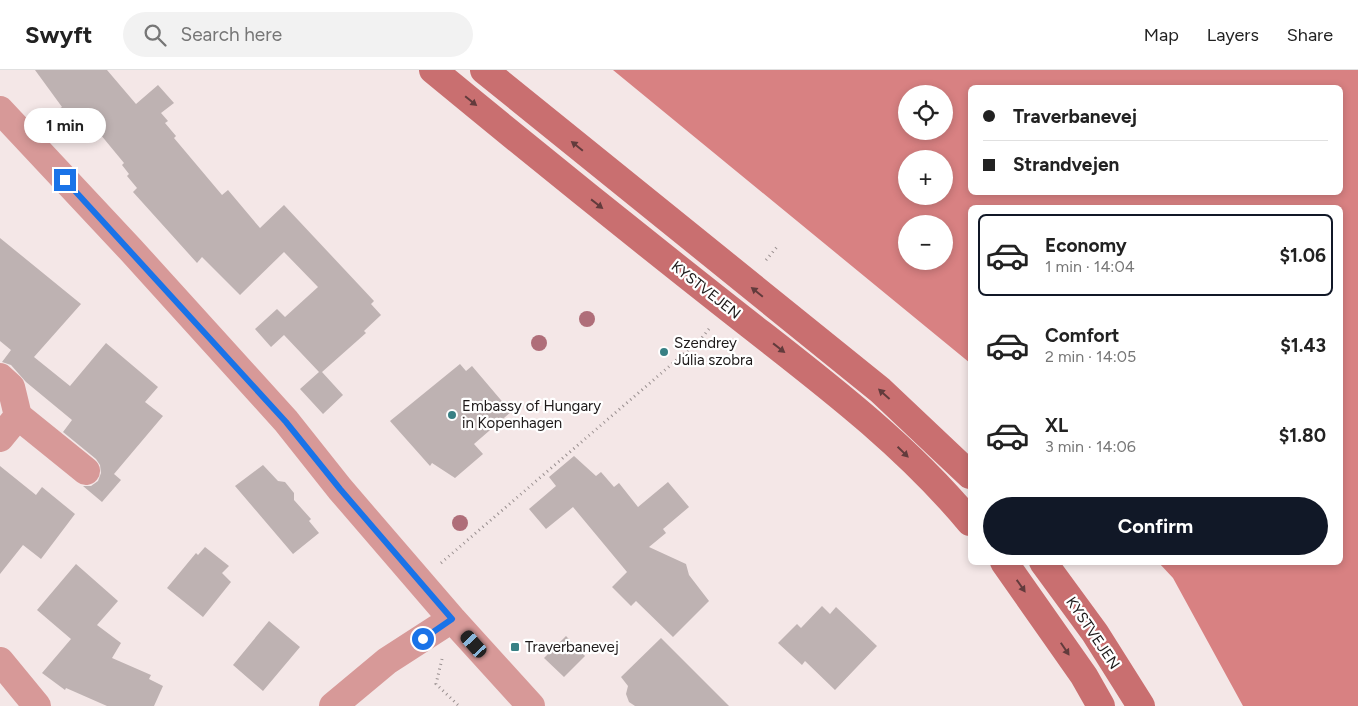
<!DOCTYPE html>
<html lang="en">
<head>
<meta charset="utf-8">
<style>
	:root { --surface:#fff; --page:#f2f2f2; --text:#222; --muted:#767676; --line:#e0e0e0; --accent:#111827 }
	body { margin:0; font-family:Figtree,sans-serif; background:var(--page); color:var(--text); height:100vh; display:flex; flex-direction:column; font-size:19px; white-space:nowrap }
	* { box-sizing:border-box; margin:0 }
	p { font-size:16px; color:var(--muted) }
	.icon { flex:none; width:28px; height:28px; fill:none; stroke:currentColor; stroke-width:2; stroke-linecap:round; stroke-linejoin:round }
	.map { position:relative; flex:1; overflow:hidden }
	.drawer { position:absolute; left:968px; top:135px; width:375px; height:360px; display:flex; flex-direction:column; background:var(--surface); border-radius:8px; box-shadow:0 2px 8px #0003 }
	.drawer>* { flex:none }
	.guide { position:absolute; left:968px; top:15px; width:375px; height:110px; border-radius:8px; box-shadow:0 2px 8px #0003; display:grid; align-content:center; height:110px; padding:0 15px; background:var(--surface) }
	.buttons { position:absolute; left:898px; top:15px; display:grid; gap:10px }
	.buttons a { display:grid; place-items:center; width:55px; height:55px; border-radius:50%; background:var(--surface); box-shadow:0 2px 8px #0003; font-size:25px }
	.end { position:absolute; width:22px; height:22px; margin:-11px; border:6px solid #1a73e8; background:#fff; box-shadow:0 0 0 2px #fff }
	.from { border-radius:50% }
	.bubble { position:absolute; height:35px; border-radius:18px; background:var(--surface); box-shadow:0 2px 8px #0003; font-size:16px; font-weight:700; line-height:35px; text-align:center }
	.car { position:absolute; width:15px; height:30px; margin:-15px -8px; border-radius:6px; box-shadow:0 0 4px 1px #0007; background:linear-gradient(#222 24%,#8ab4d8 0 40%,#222 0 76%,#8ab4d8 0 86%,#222 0) }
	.guide b { display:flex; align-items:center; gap:18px; height:48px; font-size:19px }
	.guide b+b { border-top:1px solid var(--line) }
	.guide i { width:12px; height:12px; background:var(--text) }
	ul { padding:9px 0 0; list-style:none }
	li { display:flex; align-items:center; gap:15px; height:82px; margin:0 10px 8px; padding:0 5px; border:2px solid transparent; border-radius:8px }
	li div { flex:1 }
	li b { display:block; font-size:19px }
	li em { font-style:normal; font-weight:700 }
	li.current { border-color:var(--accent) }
	li>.icon { width:45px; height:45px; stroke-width:1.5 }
	.cta { display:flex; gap:10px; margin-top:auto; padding:10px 15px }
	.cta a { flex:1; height:58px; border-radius:30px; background:var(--accent); color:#fff; font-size:20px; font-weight:700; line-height:58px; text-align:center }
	header { display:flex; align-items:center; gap:30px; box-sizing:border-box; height:70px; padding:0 25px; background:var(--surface); border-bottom:1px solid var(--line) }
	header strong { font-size:24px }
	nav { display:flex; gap:28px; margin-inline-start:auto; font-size:18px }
	.search { width:350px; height:45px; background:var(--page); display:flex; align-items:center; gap:12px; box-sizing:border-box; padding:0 18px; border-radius:28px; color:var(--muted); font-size:19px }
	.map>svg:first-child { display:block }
</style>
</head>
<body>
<header>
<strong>Swyft</strong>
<div class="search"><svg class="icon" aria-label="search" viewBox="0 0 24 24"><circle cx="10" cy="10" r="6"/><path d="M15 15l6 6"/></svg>Search here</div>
<nav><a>Map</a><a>Layers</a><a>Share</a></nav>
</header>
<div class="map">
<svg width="1358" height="636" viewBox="0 0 1358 636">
	<rect width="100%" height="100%" fill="#f4e7e7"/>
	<!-- water -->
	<path fill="#d88182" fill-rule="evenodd" d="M613,0H1358V636H1243L1173,508L1159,493L1340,492V138H970V293ZM970,18H1340V122H970ZM906,24H944V61H906ZM906,89H944V126H906ZM906,154H944V191H906Z"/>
	<!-- building -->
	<path fill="#beb2b2" d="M35,0H107L136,34L158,15L174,33L161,43L168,51L165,53L176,66L174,68L222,125L228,120L260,158L284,135L374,231L371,234L381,245L364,261L366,263L322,302L343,325L323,344L300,319L319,302L284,265L271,277L255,259L277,239L285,247L318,217L284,182L240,225L202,187L197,193L133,122L137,118L127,106L129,104L122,95L124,93L91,53L78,65L59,39L62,37Z
		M0,168L81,234L34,287L70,316L106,273L158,317L145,332L163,346L114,404L121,410L102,432L83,416H91L98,411L101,403L100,395L96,389L63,362L72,350L26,312L11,295L2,292L11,280L0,271Z
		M460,294L466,301L472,296L511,342L474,374L483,384L455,408L432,393L430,396L390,351Z
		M574,386L596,406L601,402L614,417L619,413L638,437L668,412L689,437L663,459L666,463L649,477L686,494L689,505L709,531L673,567L636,531L631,536L612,517L627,502L573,437L546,459L529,439L556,416L549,407Z
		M263,395L278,411L285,412L294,423V430L311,449L309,451L319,463L293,484L235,416Z
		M0,396L36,425L42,417L75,444L41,489L23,475L0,504Z
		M205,477L229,496L222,503L231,512L203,547L167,518L196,483L198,485Z
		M76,494L118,531L97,555L121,573L112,588L151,605L149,609L163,616L154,636H107L66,618L65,620L42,603L71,569L37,540Z
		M822,536L830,544L836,537L877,576L835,620L805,591L802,595L778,573L797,554L801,558Z
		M269,551L300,577L263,621L233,595Z
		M566,566L585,586L564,607L544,588Z
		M661,568L729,636H635L629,632L626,624L628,616L621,607Z"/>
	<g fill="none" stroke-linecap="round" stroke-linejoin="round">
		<!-- path -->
		<path stroke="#9a9090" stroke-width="3" stroke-dasharray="1 4" stroke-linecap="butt" d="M766,190L777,177
			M441,493L701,269L709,259
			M442,589L436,614L459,636"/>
		<!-- street -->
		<path stroke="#d79998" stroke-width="28" d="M0,40L131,180L286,351L340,419L452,549L531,636
			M0,307L11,317L18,346L86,401
			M0,368L18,346
			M0,591L37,636
			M333,636L387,591L452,549"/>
		<!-- secondary -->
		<path stroke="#c96f70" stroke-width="28" d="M433,0C530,80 628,159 727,237C812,304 900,368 970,452
			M484,0L880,320L970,405
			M1004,492L1084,606L1101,636
			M1043,492L1095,563L1141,636"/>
	</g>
	<!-- trees -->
	<g fill="#af6e79">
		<circle cx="587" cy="249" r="8"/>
		<circle cx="539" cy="273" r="8"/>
		<circle cx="460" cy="453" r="8"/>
	</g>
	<!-- one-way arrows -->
	<defs><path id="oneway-solid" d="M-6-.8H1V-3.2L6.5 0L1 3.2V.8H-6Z" transform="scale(1.25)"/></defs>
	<g fill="#623b3c">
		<use href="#oneway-solid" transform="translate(471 31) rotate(39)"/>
		<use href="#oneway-solid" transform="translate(577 76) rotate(-141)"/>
		<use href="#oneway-solid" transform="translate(597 134) rotate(38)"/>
		<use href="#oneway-solid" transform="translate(757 222) rotate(-141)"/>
		<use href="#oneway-solid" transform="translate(779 278) rotate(38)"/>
		<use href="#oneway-solid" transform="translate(884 324) rotate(-138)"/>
		<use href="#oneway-solid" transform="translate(903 382) rotate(44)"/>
		<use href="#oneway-solid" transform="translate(1021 516) rotate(55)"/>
		<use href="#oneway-solid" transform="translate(1065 579) rotate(56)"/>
	</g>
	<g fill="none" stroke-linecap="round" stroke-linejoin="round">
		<!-- route -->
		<path stroke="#1a73e8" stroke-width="6" d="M65,110L286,352L340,419L452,549L423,569"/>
	</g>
	<!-- markers -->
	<g fill="#388084" stroke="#fff" stroke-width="2">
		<circle cx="664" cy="282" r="5"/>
		<circle cx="452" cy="345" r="5"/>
		<rect x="510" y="572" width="10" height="10" rx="2.5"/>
	</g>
	<g text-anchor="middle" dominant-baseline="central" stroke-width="4.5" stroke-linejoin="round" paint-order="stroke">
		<!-- street labels -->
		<g font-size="15" fill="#1d1919" stroke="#fff">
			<text transform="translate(706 220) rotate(38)">KYSTVEJEN</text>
			<text transform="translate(1093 563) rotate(56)">KYSTVEJEN</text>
		</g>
		<!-- poi labels -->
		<g font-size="15" fill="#1d1919" stroke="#fff" text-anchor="start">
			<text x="674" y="273">Szendrey<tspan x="674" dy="17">Júlia szobra</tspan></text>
			<text x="462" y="336">Embassy of Hungary<tspan x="462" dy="17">in Kopenhagen</tspan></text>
			<text x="525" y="577">Traverbanevej</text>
		</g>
	</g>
</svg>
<div class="buttons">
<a><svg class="icon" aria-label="locate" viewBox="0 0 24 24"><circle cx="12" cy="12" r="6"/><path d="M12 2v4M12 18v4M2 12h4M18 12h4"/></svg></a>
<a>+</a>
<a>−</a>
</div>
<i class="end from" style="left:423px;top:569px"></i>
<i class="end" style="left:65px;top:110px"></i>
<div class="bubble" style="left:24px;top:38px;width:82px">1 min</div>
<i class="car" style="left:474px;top:574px;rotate:318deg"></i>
<div class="guide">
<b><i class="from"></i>Traverbanevej</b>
<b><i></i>Strandvejen</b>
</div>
<section class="drawer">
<ul>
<li class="current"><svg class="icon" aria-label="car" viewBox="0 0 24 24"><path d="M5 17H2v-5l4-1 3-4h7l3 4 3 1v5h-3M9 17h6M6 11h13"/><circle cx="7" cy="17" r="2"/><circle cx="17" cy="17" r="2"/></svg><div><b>Economy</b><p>1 min · 14:04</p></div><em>$1.06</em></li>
<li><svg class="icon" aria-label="car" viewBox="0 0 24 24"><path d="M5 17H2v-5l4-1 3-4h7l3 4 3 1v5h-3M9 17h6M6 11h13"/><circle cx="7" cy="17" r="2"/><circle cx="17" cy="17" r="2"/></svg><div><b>Comfort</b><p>2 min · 14:05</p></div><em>$1.43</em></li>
<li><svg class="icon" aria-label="car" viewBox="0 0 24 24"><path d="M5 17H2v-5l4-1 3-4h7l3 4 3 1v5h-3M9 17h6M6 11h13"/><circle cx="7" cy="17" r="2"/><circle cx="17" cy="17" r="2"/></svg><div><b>XL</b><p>3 min · 14:06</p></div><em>$1.80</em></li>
</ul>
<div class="cta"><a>Confirm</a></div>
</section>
</div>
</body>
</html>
